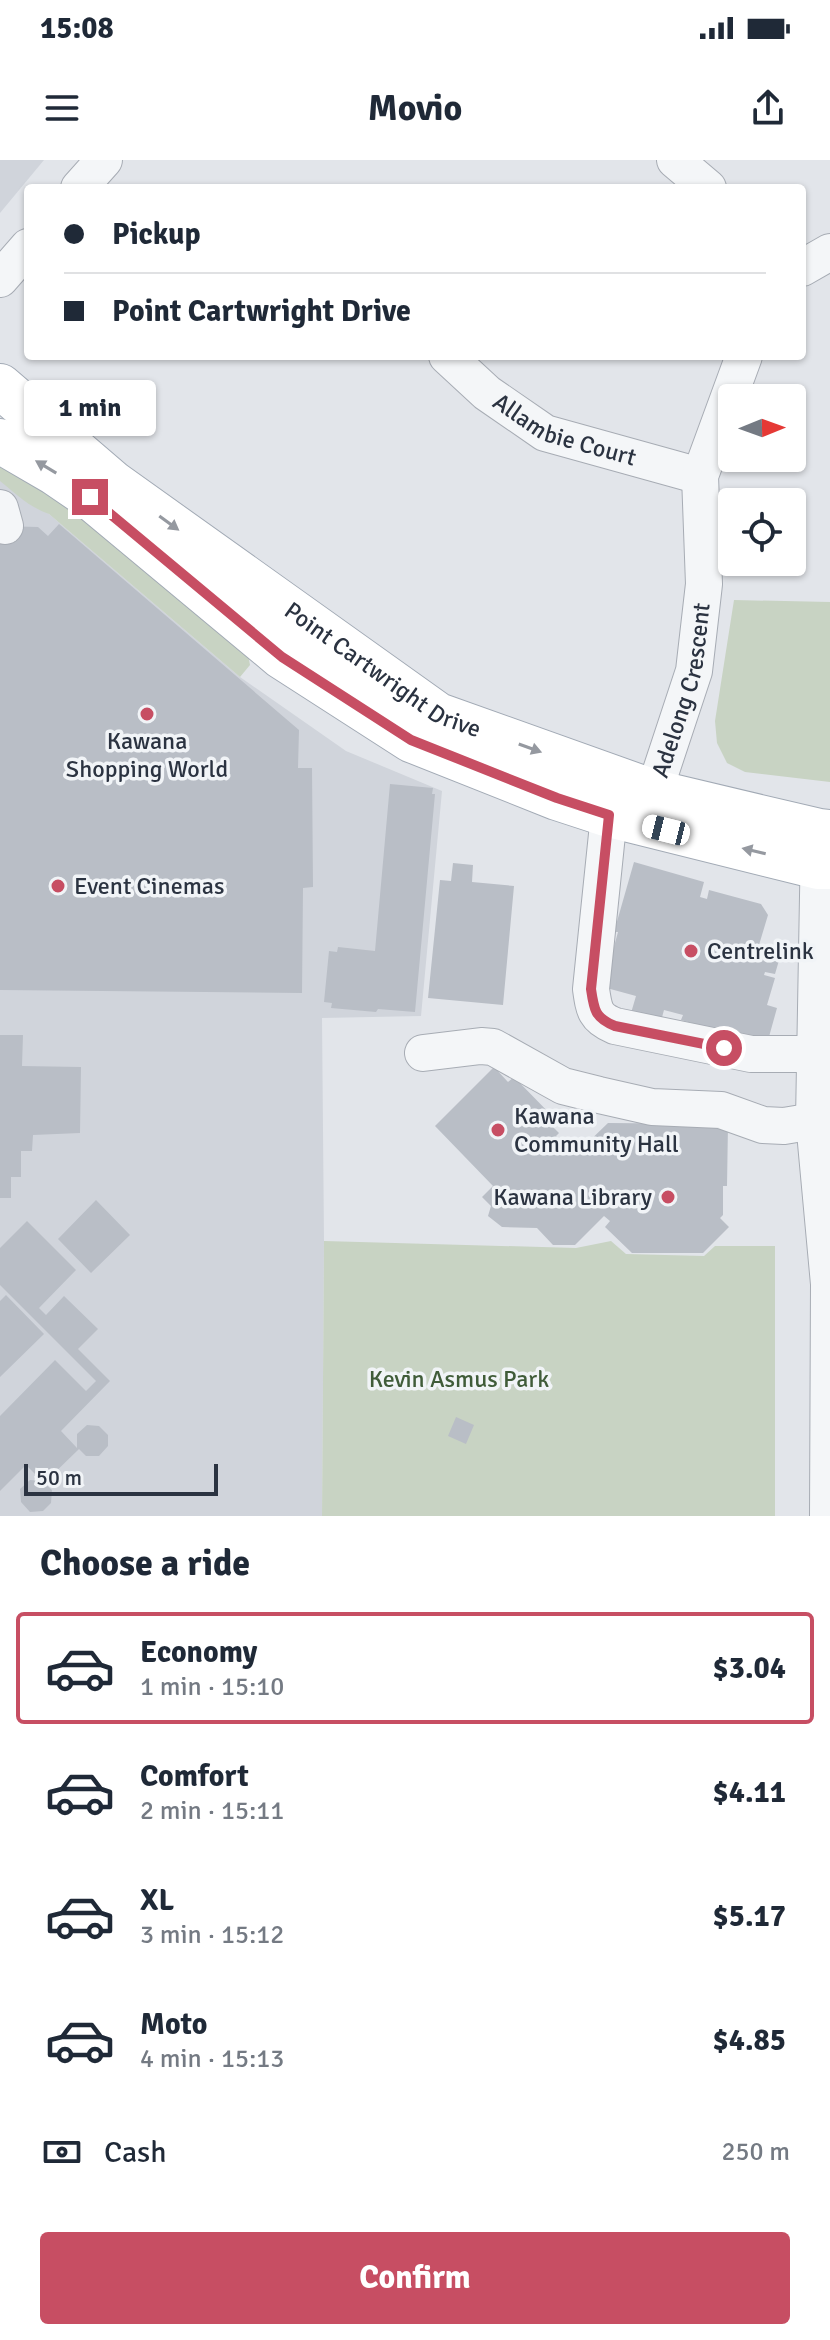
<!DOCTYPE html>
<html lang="en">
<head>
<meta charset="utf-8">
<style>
	:root { --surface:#fff; --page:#f2f2f3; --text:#1f2937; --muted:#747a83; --line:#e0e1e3; --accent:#c74e63 }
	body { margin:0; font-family:Signika,sans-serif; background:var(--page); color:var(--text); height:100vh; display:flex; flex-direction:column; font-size:30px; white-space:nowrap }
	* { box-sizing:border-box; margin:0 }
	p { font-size:26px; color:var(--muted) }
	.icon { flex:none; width:44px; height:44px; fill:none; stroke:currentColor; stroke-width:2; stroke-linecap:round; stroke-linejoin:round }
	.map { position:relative; height:1356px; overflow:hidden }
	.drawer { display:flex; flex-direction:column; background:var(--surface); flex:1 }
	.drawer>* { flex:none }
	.hud { position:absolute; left:24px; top:24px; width:782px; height:176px; border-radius:8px; box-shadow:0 2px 6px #0004; display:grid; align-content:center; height:176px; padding:0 40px; background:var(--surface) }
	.needle { width:52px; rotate:89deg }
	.tools { position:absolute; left:718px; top:224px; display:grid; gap:16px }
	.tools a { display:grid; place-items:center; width:88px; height:88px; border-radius:8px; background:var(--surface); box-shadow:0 2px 6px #0004; font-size:40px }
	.scale { position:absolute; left:24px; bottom:20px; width:194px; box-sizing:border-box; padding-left:8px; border:4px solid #2b3341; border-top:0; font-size:22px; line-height:28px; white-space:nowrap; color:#2b3341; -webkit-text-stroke:6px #f1f4f7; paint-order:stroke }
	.end { position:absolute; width:36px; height:36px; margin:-18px; border:10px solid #c74e63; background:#fff; box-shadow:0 0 0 4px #fff }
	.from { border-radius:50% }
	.bubble { position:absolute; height:56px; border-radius:8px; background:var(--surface); box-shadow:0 2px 6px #0004; font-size:26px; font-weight:800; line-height:56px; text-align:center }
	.car { position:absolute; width:24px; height:48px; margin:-24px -12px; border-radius:10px; box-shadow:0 0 6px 2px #0007; background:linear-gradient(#fff 24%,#345 0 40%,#fff 0 76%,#345 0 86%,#fff 0) }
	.hud b { display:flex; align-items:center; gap:28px; height:76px; font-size:30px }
	.hud b+b { border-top:2px solid var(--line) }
	.hud i { width:20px; height:20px; background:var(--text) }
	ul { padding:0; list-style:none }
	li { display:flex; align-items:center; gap:24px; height:112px; margin:0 16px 12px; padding:0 24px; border:4px solid transparent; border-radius:8px }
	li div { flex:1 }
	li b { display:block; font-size:30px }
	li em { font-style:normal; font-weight:800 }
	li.selected { border-color:var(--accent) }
	li>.icon { width:72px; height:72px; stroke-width:1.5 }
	h2 { padding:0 40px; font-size:36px; line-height:96px }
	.pay { display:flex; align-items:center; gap:20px; height:88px; padding:0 40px; font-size:30px }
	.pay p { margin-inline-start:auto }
	.cta { display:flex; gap:16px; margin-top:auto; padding:16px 40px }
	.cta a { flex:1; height:92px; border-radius:8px; background:var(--accent); color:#fff; font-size:32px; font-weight:800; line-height:92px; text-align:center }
	.status { display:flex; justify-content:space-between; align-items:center; height:56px; padding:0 40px; background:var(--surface); direction:ltr }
	.status svg { height:22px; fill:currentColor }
	header { display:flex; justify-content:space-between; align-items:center; height:104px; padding:0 40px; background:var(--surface); font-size:36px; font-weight:800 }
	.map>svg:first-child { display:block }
</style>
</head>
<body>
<div class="status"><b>15:08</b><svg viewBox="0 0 49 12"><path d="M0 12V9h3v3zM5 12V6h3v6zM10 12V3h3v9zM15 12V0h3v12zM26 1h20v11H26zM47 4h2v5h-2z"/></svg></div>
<header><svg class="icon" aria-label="menu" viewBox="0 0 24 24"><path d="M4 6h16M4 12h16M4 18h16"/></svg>Movio<svg class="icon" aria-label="share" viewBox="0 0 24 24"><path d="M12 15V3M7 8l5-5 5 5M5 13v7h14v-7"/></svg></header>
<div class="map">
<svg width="830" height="1356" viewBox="0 0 830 1356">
	<rect width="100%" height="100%" fill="#e2e5ea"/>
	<!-- built -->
	<path fill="#d0d4db" d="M0,0H44L0,53Z
		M0,316L49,354L240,517L346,591L442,631L421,856L322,858L324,1081L322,1356H0Z"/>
	<!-- green -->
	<path fill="#c8d3c3" d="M0,302L56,337L248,495L250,505L240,517L49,354C29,347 16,334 0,321Z
		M734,440L830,442V622L745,612L727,603L717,583L715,561Z
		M324,1081L576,1088L611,1081L626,1094L704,1096L715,1086H775V1356H322Z"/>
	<!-- building -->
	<path fill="#b9bec6" d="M59,364L299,570L298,608H312L313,727L303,728L302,833L0,830V366L38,367L48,376Z
		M390,624L433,628L432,634H435L415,852L378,849L376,852L331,848L332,843L324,842L329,791L337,792L338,787L375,791Z
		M634,702L704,722L700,737L707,739L709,730L761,744L768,755L759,785L770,788L769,793L780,797L775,814L765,812L764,815L775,818L767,845L777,848L767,884L681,860L683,855L664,850L661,861L631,853L636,836L603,827L618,772H614Z
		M453,703L473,705L472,722L514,726L503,845L428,838L440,720L451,721Z
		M0,875H23L22,906L81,907L80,973L33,975L32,991H21V1017H11V1038H0Z
		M494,907L508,922L514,917L558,962L553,967L559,973L556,976L560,980L551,989L574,988L579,991L608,963L728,964L727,1026H723V1055L720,1058L729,1067L703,1093H632L605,1067L610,1061L604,1056L575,1085H553L537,1068L502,1067L488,1056L491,1046L482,1037L493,1026L435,966Z
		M96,1040L130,1075L91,1113L58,1079Z
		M27,1061L76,1110L39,1148L46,1155L64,1136L98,1169L78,1189L110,1221L61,1271L77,1288V1274L87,1265L99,1266L108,1275V1286L99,1296H86L79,1289L44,1323L52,1330L51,1343L43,1351L30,1352L21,1342L20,1329L30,1320L42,1321L26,1305L0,1331V1256L55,1200L86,1231L96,1221L0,1125V1088Z
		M6,1135L44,1174L0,1217V1141Z
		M456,1257L474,1265L466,1284L448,1276Z"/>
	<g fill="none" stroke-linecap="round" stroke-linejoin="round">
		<defs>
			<g id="minor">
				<path d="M675,0L708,28"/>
				<path d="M79,28L104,0"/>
				<path d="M802,108L830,92"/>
				<path d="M0,119L28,87"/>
				<path id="s1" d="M447,196L487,233L545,273L700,316"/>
				<path d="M0,348L5,366"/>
				<path id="s2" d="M654,632L694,511L704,424L700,316L744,196"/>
				<path d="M609,655L591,829C594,850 595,858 615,866L751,894H815"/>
				<path d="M819,680L814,961L829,1124L828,1356"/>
				<path d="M423,893L481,886L493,887L563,926L599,935L652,947L721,950L763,965L784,966L814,961"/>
			</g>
			<g id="major">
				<path id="s3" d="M0,226L113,323L438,555L654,632L819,671L830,672"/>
				<path d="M0,281L55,313L90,337L282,497L411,580L557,638L609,655L818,707H830"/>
			</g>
		</defs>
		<!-- minor casing -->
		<use href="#minor" stroke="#a7acb4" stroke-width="38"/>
		<!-- major casing -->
		<use href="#major" stroke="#a2aab5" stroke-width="46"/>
		<!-- minor -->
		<use href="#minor" stroke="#f4f6f8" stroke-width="36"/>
		<!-- major -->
		<use href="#major" stroke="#fff" stroke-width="44"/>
	</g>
	<!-- one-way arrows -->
	<defs><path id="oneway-solid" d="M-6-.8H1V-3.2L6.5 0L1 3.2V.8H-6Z" transform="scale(2)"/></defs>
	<g fill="#9599a0">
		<use href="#oneway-solid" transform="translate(46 307) rotate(-149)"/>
		<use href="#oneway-solid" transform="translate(169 363) rotate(36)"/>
		<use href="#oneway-solid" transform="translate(530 588) rotate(20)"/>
		<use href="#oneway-solid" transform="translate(754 691) rotate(-167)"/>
	</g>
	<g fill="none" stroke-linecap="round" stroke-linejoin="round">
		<!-- route -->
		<path stroke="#c74e63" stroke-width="10" d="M90,337L282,497L411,580L557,638L609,655L591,829C594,850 595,858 615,866L724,888"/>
	</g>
	<!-- markers -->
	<g fill="#c74e63" stroke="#f1f4f7" stroke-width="3">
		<circle cx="147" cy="554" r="8"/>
		<circle cx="58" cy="726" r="8"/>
		<circle cx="691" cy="791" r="8"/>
		<circle cx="498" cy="970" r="8"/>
		<circle cx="668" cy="1037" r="8"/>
	</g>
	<g text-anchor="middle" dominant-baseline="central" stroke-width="7" stroke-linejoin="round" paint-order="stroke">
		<!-- street labels -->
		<g font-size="24" fill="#2b3341" stroke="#f1f4f7">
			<text stroke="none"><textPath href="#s1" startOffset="142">Allambie Court</textPath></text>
			<text stroke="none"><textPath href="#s3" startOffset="478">Point Cartwright Drive</textPath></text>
			<text stroke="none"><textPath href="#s2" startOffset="106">Adelong Crescent</textPath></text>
		</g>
		<!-- poi labels -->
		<g font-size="24" fill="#2b3341" stroke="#f1f4f7" text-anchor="start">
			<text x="147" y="581" text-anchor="middle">Kawana<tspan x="147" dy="28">Shopping World</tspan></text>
			<text x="74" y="726">Event Cinemas</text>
			<text x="707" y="791">Centrelink</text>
			<text x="514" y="956">Kawana<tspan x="514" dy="28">Community Hall</tspan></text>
			<text x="652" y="1037" text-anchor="end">Kawana Library</text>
		</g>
		<!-- park labels -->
		<g font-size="24" fill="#405c39" stroke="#f1f4f7">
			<text x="459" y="1219">Kevin Asmus Park</text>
		</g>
	</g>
</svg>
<div class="tools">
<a><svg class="needle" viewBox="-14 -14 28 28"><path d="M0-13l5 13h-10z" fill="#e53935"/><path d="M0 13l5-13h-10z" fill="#747a83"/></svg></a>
<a><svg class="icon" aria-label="locate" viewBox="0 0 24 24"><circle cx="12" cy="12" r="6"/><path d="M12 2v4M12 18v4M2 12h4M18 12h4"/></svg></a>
</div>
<div class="scale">50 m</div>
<i class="end from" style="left:724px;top:888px"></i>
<i class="end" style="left:90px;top:337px"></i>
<div class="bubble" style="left:24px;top:220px;width:132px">1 min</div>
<i class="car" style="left:666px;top:670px;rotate:284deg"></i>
<div class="hud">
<b><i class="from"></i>Pickup</b>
<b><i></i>Point Cartwright Drive</b>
</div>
</div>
<section class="drawer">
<h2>Choose a ride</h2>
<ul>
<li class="selected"><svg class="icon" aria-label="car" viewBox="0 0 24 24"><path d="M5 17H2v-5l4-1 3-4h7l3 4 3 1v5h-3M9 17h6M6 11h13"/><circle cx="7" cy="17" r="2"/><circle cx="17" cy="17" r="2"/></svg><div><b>Economy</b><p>1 min · 15:10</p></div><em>$3.04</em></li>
<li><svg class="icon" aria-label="car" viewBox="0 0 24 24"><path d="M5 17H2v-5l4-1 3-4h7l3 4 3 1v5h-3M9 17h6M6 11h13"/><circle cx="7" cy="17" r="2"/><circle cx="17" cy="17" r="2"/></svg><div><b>Comfort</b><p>2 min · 15:11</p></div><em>$4.11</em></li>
<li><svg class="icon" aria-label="car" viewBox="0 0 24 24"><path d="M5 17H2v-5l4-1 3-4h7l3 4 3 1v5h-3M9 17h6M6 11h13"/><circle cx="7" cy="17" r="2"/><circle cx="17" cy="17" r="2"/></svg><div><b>XL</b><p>3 min · 15:12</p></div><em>$5.17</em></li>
<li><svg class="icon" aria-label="car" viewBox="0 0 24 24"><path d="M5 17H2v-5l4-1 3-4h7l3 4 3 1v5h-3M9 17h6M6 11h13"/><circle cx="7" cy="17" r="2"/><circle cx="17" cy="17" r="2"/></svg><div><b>Moto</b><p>4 min · 15:13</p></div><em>$4.85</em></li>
</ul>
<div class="pay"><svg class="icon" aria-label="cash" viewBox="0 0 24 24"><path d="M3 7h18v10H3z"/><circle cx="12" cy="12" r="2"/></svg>Cash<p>250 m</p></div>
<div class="cta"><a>Confirm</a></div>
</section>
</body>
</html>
